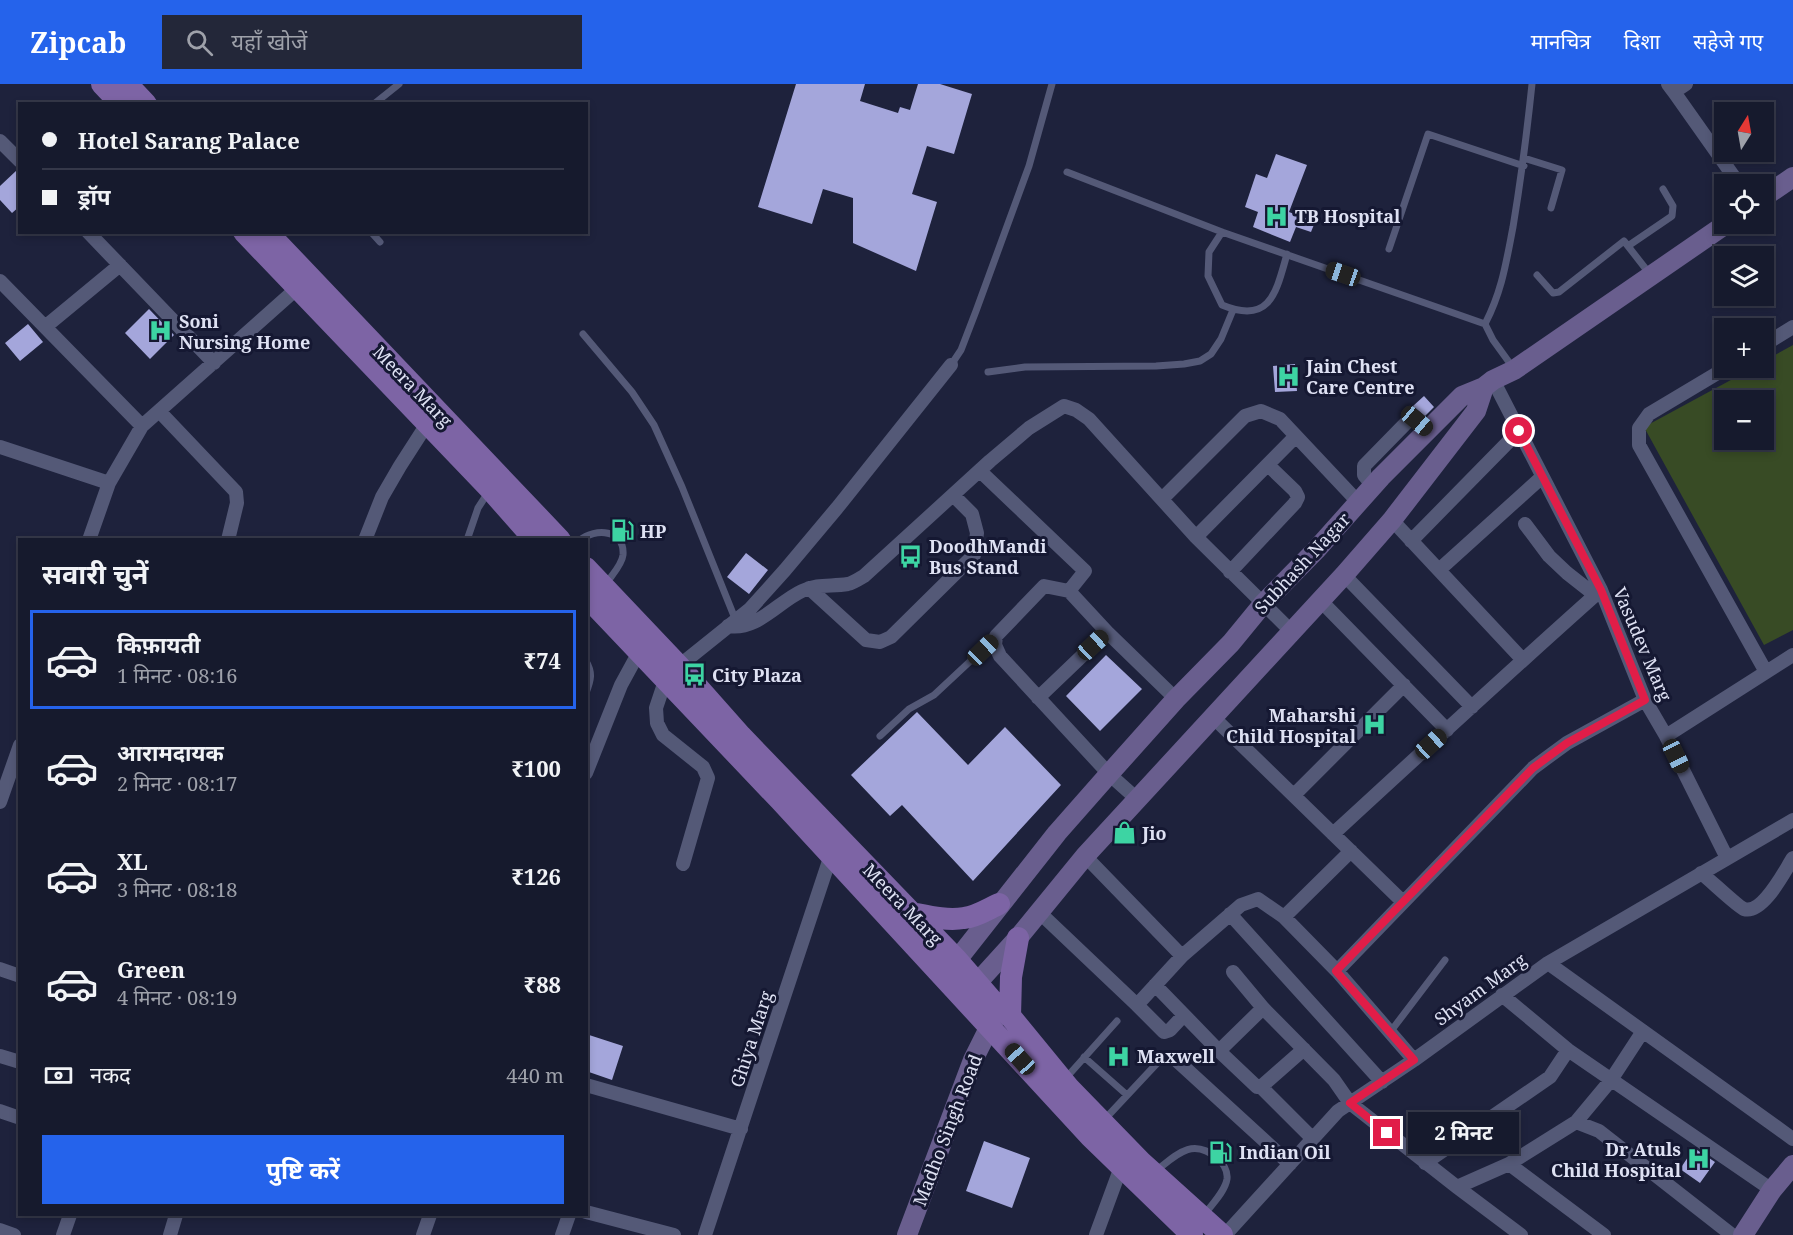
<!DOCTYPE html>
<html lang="hi">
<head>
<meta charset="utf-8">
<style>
	:root { --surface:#161a2d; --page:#232739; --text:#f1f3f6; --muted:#9ea1aa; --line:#353849; --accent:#2563eb }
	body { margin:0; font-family:"Noto Serif","Noto Sans Devanagari",serif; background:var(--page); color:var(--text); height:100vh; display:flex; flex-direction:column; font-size:22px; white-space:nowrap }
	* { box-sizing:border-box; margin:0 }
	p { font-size:20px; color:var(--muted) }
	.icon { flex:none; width:33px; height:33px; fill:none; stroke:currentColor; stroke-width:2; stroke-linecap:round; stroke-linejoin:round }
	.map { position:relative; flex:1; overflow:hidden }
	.side { position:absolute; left:18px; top:454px; width:570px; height:678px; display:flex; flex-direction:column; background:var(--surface); border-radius:0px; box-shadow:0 3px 9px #0003,0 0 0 2px var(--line) }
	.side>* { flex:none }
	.hud { position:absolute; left:18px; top:18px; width:570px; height:132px; border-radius:0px; box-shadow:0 3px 9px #0003,0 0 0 2px var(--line); display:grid; align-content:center; height:132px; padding:0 24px; background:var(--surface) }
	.needle { width:39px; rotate:11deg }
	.tools { position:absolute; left:1714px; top:18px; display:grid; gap:12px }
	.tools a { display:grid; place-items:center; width:60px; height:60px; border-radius:0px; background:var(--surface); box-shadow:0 3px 9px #0003,0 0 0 2px var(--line); font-size:30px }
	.end { position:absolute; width:27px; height:27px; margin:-14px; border:8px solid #e11d48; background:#fff; box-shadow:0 0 0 3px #fff }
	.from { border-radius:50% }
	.bubble { position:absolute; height:42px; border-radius:0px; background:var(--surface); box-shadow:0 3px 9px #0003,0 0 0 2px var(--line); font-size:20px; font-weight:700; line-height:42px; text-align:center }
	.car { position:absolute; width:18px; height:36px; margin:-18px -9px; border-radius:8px; box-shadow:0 0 4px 2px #0007; background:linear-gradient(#222 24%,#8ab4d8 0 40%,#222 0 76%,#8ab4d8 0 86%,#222 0) }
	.hud b { display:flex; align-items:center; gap:21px; height:57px; font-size:22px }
	.hud b+b { border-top:2px solid var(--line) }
	.hud i { width:15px; height:15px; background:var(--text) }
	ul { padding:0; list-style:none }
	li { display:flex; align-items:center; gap:18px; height:99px; margin:0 12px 9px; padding:0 12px; border:3px solid transparent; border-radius:0px }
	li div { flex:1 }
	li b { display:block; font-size:22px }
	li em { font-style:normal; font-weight:700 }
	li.active { border-color:var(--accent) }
	li>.icon { width:54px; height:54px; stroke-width:1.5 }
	h2 { padding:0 24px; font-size:27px; line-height:72px }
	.pay { display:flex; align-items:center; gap:15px; height:66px; padding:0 24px; font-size:22px }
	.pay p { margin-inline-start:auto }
	.cta { display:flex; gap:12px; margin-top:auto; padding:12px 24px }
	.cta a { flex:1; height:69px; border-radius:0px; background:var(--accent); color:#fff; font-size:24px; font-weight:700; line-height:69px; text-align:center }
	header { display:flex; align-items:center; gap:36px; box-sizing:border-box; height:84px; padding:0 30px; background:var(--accent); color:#fff }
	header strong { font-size:28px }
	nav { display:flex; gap:33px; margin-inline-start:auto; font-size:21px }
	.search { width:420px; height:54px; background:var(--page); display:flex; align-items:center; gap:15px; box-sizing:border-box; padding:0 21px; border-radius:0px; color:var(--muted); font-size:22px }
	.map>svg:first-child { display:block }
</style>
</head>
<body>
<header>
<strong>Zipcab</strong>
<div class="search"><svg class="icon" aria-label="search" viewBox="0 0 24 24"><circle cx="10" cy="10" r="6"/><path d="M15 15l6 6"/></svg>यहाँ खोजें</div>
<nav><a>मानचित्र</a><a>दिशा</a><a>सहेजे गए</a></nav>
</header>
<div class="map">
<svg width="1793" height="1151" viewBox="0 0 1793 1151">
	<rect width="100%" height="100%" fill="#1e223c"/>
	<!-- green -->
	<path fill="#384b25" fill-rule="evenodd" d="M1793,261V546L1764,561L1644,343L1753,284H1764V277ZM1725,316H1764V356H1725Z"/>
	<!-- building -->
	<path fill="#a4a6db" d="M796,0H865L860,17L898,29L900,23L910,26L918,0H940L972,10L954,70L927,62L912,110L937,118L916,187L853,159V114L823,105L812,140L758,123Z
		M1276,70L1307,81L1289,128L1315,138L1311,148L1296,143L1290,158L1253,143L1258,128L1245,123L1256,90L1267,94Z
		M17,86H20V122L12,129L0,116V102Z
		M149,225L174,251L150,275L125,249Z
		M28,240L43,258L20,277L5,259Z
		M1295,280L1297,307L1275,308L1273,282Z
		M1424,312L1434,323L1425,332L1413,322Z
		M746,469L768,486L749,510L727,493Z
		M1106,571L1142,605L1100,647L1066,612Z
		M917,628L968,681L1005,643L1061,701L973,797L902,721L890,732L851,691Z
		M586,950L623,962L612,996L586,987Z
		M984,1057L1030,1074L1012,1124L966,1107Z
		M1694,1064L1715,1078L1700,1099L1680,1085Z"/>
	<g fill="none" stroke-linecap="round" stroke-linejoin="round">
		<!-- lane -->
		<path stroke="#545977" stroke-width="7" d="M374,20L399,0
			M1524,74L1562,86L1551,124
			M1067,88L1222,148L1485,240L1493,256L1514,285
			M371,148L380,158
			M1222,148L1209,168L1208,192L1222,221C1270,241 1276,209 1287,170
			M1628,162L1672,132L1673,122L1663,105
			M1389,165L1428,50L1524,82
			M1537,191L1553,209L1559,208L1624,157L1649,189
			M1485,240C1502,207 1506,179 1513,143C1521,95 1527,48 1532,0
			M583,250L632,308L654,341L682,403L736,537
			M951,281L961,266L976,227L1029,82L1052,0
			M988,288L1025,283L1156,282L1184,280L1200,277L1211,270L1221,255L1233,226
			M467,456L478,424L489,407
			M580,456C595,444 625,445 623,471C622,481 611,492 606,500
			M586,577C593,589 591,596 586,609
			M880,652L909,625L934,611L994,555
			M1391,947L1445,876
			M1084,973L1127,1011
			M1065,995L1117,937
			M1104,1036L1162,974
			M1156,1087C1176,1071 1192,1053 1217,1074C1223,1079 1228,1087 1227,1095C1225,1108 1211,1121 1204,1131"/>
		<!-- street -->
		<path stroke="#545977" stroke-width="14" d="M1668,0L1674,8L1686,0
			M1674,8L1739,100
			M0,57L20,77
			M88,148L214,279
			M0,197L142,342
			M45,243L120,181
			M1764,261L1793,243
			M1726,284L1649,330L1639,344V361L1766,588
			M1493,296L1601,506L1645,616L1666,652L1727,774
			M159,327L236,408L237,419L228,456
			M0,363L109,399
			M980,387L1085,487L1069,507
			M1373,402L1364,391V382L1409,336L1417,337L1428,346
			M1162,415L1245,332L1261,327L1280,335L1359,419
			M1392,436L1522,575
			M1525,440L1549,472L1567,489L1595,511
			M1196,453L1296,352
			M89,456L109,399L142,342L303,199
			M365,456L382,413L400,382L427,340
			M1411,457L1519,347
			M1439,486L1542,393
			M1230,488L1295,419L1298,413L1295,407L1268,381
			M1344,491L1472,623
			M809,504L866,556L880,558L891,553L974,471L977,449L972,430L954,412
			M1320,516L1447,646
			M728,542C757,547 778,518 802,507C819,499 831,503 848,500C853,499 859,495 864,492L990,377L1029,344L1064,322L1076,326L1089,335L1196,453L1291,547
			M1038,614L1107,548
			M1213,633L1403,818
			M1666,652L1793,571
			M586,689L621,601L639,568L644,563
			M1294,711L1404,601
			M1137,715L1109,690L1000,572L995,561L996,552L1044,502L1069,507L1107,548L1176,615
			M0,718L20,661
			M1333,750C1422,668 1511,586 1601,506
			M1085,772L1182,872L1241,821L1258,815L1284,833L1337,887L1414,976
			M683,780L708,694L703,683L663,651L657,639L656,624L666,594L679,582L750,525L785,486L837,424L951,281
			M1701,789C1709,795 1738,823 1744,825C1763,831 1785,786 1793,774
			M1039,828L1137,921L1182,872
			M1230,830L1382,998
			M1284,833L1351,767
			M1548,879L1793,1055
			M0,885L20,892
			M1337,887L1533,684L1567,659L1645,616
			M1233,888L1263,924
			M1155,901L1219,967
			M1502,911L1568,966L1772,1106
			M1137,921L1164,948L1170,946L1184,931
			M1304,965L1263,1001L1257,1003L1219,967L1263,924L1334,996L1350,1019L1457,1103L1521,1151
			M0,972L20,978
			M1173,973L1290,1080
			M586,1001L741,1045
			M1260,1002L1313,1055
			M0,1027L20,1034
			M1576,1038L1611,996L1643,947
			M1425,1079L1550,993L1568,966
			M1509,1080L1604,1151
			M1457,1103L1509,1080L1576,1038L1599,1047L1732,1151
			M586,1128L674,1151
			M0,1146L14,1151
			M63,1151L70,1131
			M170,1151L176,1131
			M423,1151L430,1131
			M562,1151L569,1131
			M705,1151L831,771
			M1096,1151L1121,1083
			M1225,1151L1338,1027L1414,976L1548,879L1793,736"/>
		<!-- secondary -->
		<path stroke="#695e8e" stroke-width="20" d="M1764,113L1793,93
			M946,886L957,876L1057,749L1109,690L1176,615L1231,559L1263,520L1316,466L1381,393L1462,312L1484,303L1493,296L1514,286L1726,140
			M968,909L1018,854L1085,772L1344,491L1392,436L1476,327L1484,303
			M907,1151L973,976L990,942L997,932
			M1743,1151L1772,1106L1793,1081"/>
		<!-- primary -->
		<path stroke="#7d64a5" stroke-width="22" d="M102,0L121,20
			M127,0L146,20
			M244,148L490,405L535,456
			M267,148L560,456
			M586,484L679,582L741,652L957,876L996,921L1010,932L1069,1004L1141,1078L1222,1151
			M586,512L780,716L1090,1052L1192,1151
			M911,829C927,832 947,837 964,834C976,833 988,825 999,820
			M1010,932L1011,893L1018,854"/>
	</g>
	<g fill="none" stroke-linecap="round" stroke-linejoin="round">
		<!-- route -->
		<path stroke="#e11d48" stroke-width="8" d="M1387,1049L1350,1019L1414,976L1336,887L1533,684L1567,659L1645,616L1601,506L1519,347"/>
	</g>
	<!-- icons -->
	<defs>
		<symbol id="hospital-bare" viewBox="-9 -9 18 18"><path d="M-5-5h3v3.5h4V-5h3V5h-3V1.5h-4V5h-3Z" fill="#3dd4a3" stroke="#151832" stroke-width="2.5" paint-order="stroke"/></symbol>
		<symbol id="fuel-bare" viewBox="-9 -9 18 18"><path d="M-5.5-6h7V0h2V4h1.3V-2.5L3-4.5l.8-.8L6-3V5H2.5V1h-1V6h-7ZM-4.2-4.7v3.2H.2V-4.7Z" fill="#3dd4a3" stroke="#151832" stroke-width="2.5" paint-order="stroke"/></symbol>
		<symbol id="bus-bare" viewBox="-9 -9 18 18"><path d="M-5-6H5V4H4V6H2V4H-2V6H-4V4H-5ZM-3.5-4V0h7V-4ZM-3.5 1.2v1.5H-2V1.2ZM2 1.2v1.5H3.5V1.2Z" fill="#3dd4a3" stroke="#151832" stroke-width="2.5" paint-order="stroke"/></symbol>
		<symbol id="shop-bare" viewBox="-9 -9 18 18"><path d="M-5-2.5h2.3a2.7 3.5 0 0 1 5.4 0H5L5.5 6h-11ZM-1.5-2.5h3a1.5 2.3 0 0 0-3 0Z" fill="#3dd4a3" stroke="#151832" stroke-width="2.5" paint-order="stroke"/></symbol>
	</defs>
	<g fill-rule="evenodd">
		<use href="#hospital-bare" x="1260" y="116" width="33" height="33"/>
		<use href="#hospital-bare" x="144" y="230" width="33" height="33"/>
		<use href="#hospital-bare" x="1272" y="276" width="33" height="33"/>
		<use href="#fuel-bare" x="606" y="430" width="33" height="33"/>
		<use href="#bus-bare" x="894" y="456" width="33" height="33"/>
		<use href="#bus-bare" x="678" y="574" width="33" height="33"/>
		<use href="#hospital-bare" x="1358" y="624" width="33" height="33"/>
		<use href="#shop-bare" x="1108" y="732" width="33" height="33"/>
		<use href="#hospital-bare" x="1102" y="956" width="33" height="33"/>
		<use href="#fuel-bare" x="1204" y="1052" width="33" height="33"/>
		<use href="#hospital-bare" x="1682" y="1058" width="33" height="33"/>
	</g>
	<g text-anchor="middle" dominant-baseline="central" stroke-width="6" stroke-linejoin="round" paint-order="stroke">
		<!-- poi labels -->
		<g font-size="18" font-weight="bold" fill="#dee1f3" stroke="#151832" text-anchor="start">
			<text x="1295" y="132">TB Hospital</text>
			<text x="179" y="237">Soni<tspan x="179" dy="21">Nursing Home</tspan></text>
			<text x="1306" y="282">Jain Chest<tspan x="1306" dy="21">Care Centre</tspan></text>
			<text x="640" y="447">HP</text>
			<text x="929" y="462">DoodhMandi<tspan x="929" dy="21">Bus Stand</tspan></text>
			<text x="712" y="591">City Plaza</text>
			<text x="1356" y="631" text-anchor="end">Maharshi<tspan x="1356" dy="21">Child Hospital</tspan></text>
			<text x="1142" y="749">Jio</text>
			<text x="1137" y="972">Maxwell</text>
			<text x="1681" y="1065" text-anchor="end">Dr Atuls<tspan x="1681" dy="21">Child Hospital</tspan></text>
			<text x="1239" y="1068">Indian Oil</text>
		</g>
		<!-- street labels -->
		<g font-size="18" fill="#dee1f3" stroke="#151832">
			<text transform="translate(413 302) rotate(46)">Meera Marg</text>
			<text transform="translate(1302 479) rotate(-47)">Subhash Nagar</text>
			<text transform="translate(1643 560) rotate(67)">Vasudev Marg</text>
			<text transform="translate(903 820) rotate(46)">Meera Marg</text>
			<text transform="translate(1480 905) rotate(-36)">Shyam Marg</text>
			<text transform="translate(751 955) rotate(-72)">Ghiya Marg</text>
			<text transform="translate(947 1046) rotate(-69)">Madho Singh Road</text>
		</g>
	</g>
</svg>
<div class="tools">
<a><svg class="needle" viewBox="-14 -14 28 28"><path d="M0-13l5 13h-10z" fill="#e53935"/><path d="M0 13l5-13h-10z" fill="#9ea1aa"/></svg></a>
<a><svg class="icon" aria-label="locate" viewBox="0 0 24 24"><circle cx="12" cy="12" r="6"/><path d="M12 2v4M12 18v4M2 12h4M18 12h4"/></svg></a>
<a><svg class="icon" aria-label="layers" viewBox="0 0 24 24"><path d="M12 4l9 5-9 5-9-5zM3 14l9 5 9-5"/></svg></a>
<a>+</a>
<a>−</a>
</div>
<i class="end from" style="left:1519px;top:347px"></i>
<i class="end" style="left:1387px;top:1049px"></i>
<div class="bubble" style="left:1408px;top:1028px;width:111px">2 मिनट</div>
<i class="car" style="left:1343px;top:190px;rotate:289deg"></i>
<i class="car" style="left:1417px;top:337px;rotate:130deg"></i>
<i class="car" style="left:1093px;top:561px;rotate:47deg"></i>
<i class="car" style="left:983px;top:566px;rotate:46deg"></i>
<i class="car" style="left:1431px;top:660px;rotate:48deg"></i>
<i class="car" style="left:1676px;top:672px;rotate:154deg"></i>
<i class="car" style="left:1020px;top:975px;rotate:318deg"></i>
<div class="hud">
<b><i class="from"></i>Hotel Sarang Palace</b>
<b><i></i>ड्रॉप</b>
</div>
<section class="side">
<h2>सवारी चुनें</h2>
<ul>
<li class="active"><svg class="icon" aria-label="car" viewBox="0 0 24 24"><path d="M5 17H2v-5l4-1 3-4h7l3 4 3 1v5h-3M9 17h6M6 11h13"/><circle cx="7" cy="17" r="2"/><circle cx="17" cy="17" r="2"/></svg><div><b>किफ़ायती</b><p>1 मिनट · 08:16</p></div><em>₹74</em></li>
<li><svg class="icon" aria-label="car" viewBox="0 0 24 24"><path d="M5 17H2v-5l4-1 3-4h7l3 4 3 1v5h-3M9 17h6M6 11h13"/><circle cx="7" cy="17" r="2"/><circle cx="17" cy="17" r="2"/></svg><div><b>आरामदायक</b><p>2 मिनट · 08:17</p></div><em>₹100</em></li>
<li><svg class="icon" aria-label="car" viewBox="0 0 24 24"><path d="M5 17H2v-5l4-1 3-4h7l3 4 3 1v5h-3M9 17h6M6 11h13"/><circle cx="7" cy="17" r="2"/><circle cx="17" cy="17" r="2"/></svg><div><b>XL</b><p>3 मिनट · 08:18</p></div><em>₹126</em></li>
<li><svg class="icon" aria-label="car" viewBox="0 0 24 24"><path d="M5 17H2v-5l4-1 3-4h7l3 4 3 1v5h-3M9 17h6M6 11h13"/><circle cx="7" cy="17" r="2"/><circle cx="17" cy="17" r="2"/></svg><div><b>Green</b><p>4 मिनट · 08:19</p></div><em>₹88</em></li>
</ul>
<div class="pay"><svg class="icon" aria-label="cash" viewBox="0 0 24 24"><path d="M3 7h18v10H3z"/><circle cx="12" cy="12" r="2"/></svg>नकद<p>440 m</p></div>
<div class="cta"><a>पुष्टि करें</a></div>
</section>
</div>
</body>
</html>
